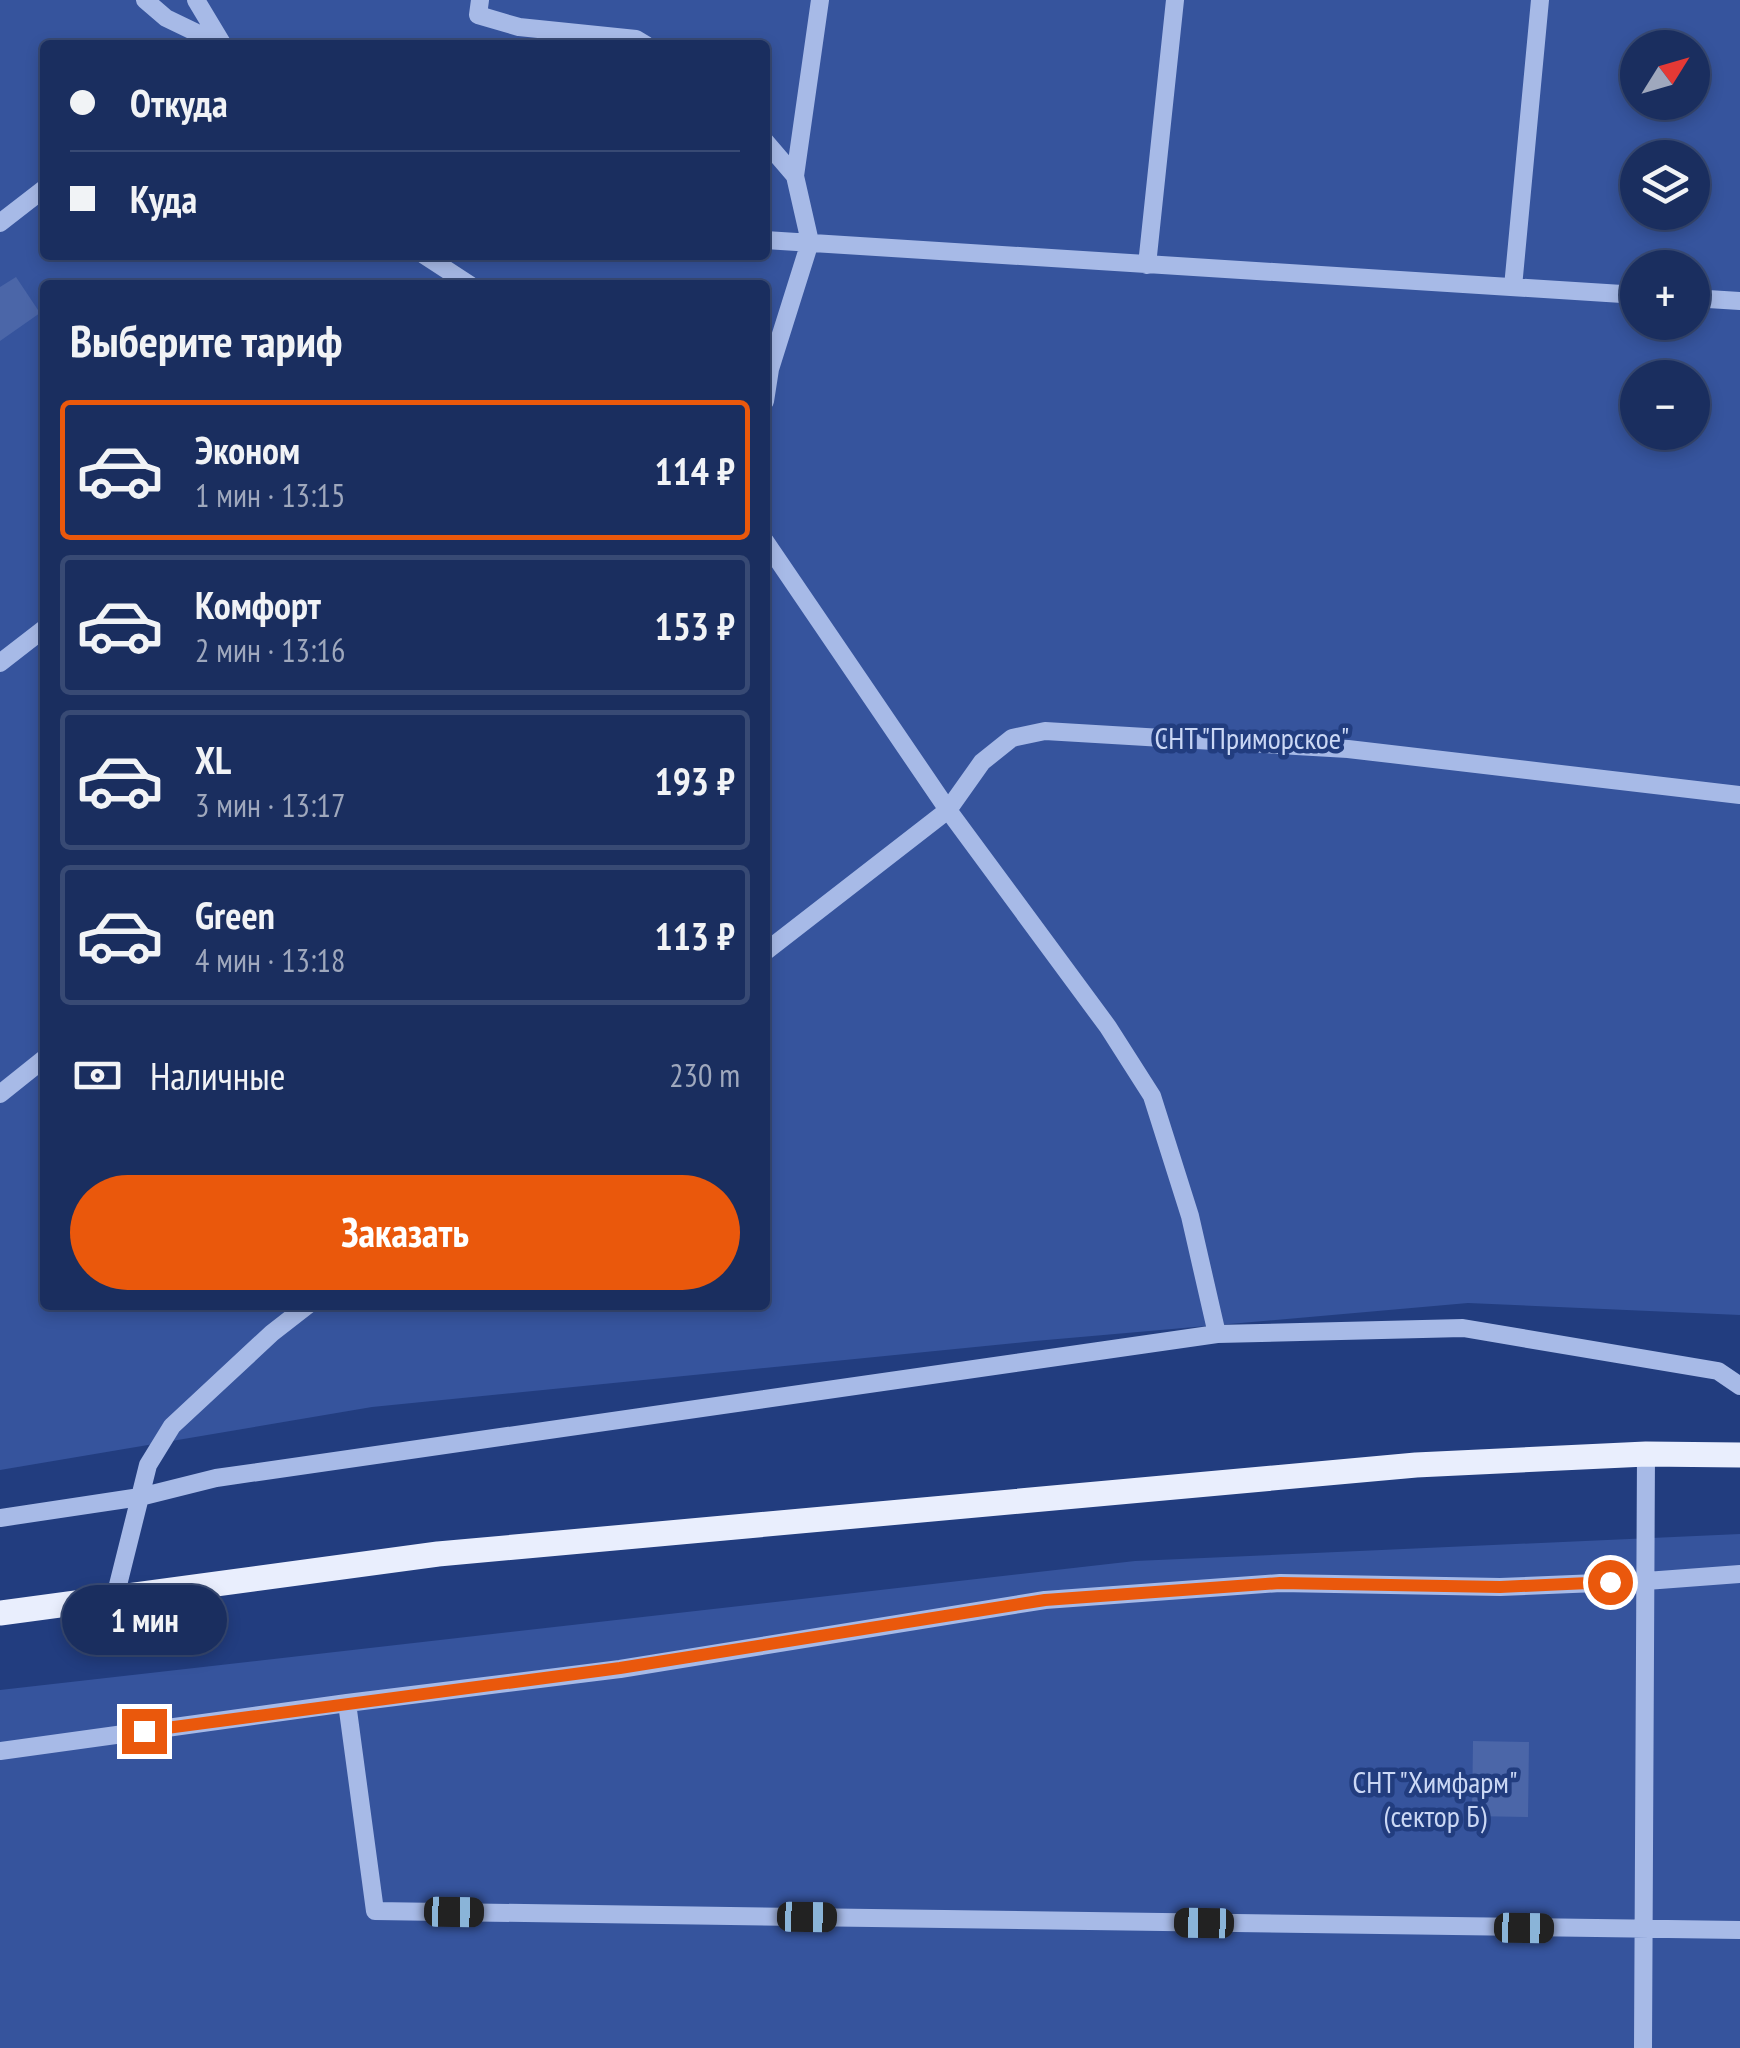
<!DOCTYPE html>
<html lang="ru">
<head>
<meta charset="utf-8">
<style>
	:root { --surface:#1a2e5f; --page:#273a68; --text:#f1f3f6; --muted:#9fa8bd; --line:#384a74; --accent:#ea580c }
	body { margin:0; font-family:"PT Sans Narrow",sans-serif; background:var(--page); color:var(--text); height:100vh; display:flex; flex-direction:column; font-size:38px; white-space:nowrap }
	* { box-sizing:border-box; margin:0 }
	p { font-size:32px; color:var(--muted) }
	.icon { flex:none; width:55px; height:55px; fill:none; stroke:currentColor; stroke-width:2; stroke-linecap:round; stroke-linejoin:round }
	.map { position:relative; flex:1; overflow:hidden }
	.panel { position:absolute; left:40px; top:280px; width:730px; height:1030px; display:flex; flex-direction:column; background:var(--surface); border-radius:10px; box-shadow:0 5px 15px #0003,0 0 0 2px var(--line) }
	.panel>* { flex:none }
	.hud { position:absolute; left:40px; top:40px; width:730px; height:220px; border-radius:10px; box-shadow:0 5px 15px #0003,0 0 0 2px var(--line); display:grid; align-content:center; height:220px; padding:0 30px; background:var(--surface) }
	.needle { width:65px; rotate:53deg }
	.buttons { position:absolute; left:1620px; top:30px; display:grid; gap:20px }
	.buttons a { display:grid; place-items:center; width:90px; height:90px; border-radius:50%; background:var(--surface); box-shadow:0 5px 15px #0003,0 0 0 2px var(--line); font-size:50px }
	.end { position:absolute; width:45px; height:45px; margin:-22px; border:12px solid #ea580c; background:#fff; box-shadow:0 0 0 5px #fff }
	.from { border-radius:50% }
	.bubble { position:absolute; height:70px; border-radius:35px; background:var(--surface); box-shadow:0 5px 15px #0003,0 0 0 2px var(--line); font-size:32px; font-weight:600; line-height:70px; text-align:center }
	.car { position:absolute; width:30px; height:60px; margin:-30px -15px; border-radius:12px; box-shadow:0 0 8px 2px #0007; background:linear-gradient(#222 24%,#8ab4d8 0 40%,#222 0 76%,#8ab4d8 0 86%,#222 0) }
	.hud b { display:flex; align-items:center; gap:35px; height:95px; font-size:38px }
	.hud b+b { border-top:2px solid var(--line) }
	.hud i { width:25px; height:25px; background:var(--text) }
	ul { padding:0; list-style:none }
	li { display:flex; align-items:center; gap:30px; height:140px; margin:0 20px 15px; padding:0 10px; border:5px solid var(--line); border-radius:10px }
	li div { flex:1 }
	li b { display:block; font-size:38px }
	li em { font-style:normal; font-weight:600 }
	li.selected { border-color:var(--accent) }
	li>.icon { width:90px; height:90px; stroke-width:1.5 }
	h2 { padding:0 30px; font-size:45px; line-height:120px }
	.pay { display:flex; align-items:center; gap:25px; height:110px; padding:0 30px; font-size:38px }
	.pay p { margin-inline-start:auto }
	.button { display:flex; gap:20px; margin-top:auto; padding:20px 30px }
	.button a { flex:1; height:115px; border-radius:60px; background:var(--accent); color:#fff; font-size:40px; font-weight:600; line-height:115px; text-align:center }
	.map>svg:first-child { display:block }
</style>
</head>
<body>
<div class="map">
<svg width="1740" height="2048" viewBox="0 0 1740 2048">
	<rect width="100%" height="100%" fill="#223d7f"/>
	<!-- green -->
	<path fill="#36549d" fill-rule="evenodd" d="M0,0H1740V1315L1468,1303L1035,1341L372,1407L0,1470ZM45,45H765V255H45ZM1638,48H1692V102H1638ZM1638,158H1692V212H1638ZM1638,268H1692V322H1638ZM45,285H765V1305H45ZM1638,378H1692V432H1638Z
		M1740,1534V2048H0V1690L1135,1561Z"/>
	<!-- building -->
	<path fill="#4b66a8" d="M16,277L40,313L0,341V287Z
		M1473,1741L1529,1742L1528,1817L1472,1816Z"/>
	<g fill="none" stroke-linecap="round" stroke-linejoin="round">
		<!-- minor -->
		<path stroke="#a7bae7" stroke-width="18" d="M145,0L166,18L222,45
			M196,0L223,45
			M480,0L478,15L519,27L636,39L646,45
			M765,141L795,176L810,242L770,369L765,401
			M795,176L820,0
			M0,223L45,188
			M765,240L1638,295
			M424,255L470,285
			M1147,265L1175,0
			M1513,287L1540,0
			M1692,298L1740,301
			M765,541L948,810L1108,1027L1152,1096L1190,1216L1217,1334
			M0,663L45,628
			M765,952L948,810L982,762L1012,738L1045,731L1348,749L1740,795
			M0,1094L45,1058
			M0,1518L140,1497L216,1478L1217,1334L1463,1328L1718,1371L1740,1386
			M115,1597L148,1465L172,1426L272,1333L308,1305
			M347,1703L375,1911L1740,1930
			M0,1751L347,1703L620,1669L1045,1600L1280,1583L1500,1587L1646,1581L1740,1574
			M1643,2048L1646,1454"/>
		<!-- major -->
		<path stroke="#e9eefd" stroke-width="25" d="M0,1613L438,1554L1416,1465L1646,1454L1740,1455"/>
	</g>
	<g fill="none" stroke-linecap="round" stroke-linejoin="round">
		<!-- route -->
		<path stroke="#ea580c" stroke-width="12" d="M144,1731L620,1668L1045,1600L1280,1583L1500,1587L1610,1582"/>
	</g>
	<g text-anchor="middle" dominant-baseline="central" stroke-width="9" stroke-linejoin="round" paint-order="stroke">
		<!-- park labels -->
		<g font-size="30" fill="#cbd8f5" stroke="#223d7f">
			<text x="1252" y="737">СНТ "Приморское"</text>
			<text x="1435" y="1781">СНТ "Химфарм"<tspan x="1435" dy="34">(сектор Б)</tspan></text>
		</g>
	</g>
</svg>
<div class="buttons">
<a><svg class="needle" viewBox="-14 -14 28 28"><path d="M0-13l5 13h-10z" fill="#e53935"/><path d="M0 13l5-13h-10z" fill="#9fa8bd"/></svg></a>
<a><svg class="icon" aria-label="layers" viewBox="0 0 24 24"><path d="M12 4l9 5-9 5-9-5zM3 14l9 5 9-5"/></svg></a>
<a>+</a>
<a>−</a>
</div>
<i class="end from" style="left:1610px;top:1582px"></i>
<i class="end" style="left:144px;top:1731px"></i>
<div class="bubble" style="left:62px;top:1585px;width:165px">1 мин</div>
<i class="car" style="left:454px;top:1912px;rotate:91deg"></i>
<i class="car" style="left:807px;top:1917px;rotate:91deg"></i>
<i class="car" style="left:1204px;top:1923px;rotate:271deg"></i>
<i class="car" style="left:1524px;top:1928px;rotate:91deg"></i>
<div class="hud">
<b><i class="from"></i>Откуда</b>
<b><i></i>Куда</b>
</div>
<section class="panel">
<h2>Выберите тариф</h2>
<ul>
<li class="selected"><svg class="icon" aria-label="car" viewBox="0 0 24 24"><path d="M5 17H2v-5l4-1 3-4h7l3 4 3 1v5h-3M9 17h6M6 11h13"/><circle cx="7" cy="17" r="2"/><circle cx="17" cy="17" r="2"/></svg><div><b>Эконом</b><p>1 мин · 13:15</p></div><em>114 ₽</em></li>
<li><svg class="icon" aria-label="car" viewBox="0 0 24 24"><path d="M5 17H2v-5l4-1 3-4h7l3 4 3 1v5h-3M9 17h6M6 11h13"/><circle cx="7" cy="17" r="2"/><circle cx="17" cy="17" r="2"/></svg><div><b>Комфорт</b><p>2 мин · 13:16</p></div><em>153 ₽</em></li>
<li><svg class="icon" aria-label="car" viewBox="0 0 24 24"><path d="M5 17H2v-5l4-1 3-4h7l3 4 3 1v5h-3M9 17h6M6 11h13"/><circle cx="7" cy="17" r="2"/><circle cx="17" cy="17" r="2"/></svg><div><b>XL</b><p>3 мин · 13:17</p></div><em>193 ₽</em></li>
<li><svg class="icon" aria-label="car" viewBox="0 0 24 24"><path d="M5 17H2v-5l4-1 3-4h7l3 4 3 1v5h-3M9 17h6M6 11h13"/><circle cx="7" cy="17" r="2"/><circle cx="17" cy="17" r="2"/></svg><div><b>Green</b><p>4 мин · 13:18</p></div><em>113 ₽</em></li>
</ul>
<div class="pay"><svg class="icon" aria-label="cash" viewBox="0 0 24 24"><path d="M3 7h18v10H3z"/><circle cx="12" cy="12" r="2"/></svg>Наличные<p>230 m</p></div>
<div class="button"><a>Заказать</a></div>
</section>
</div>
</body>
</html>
